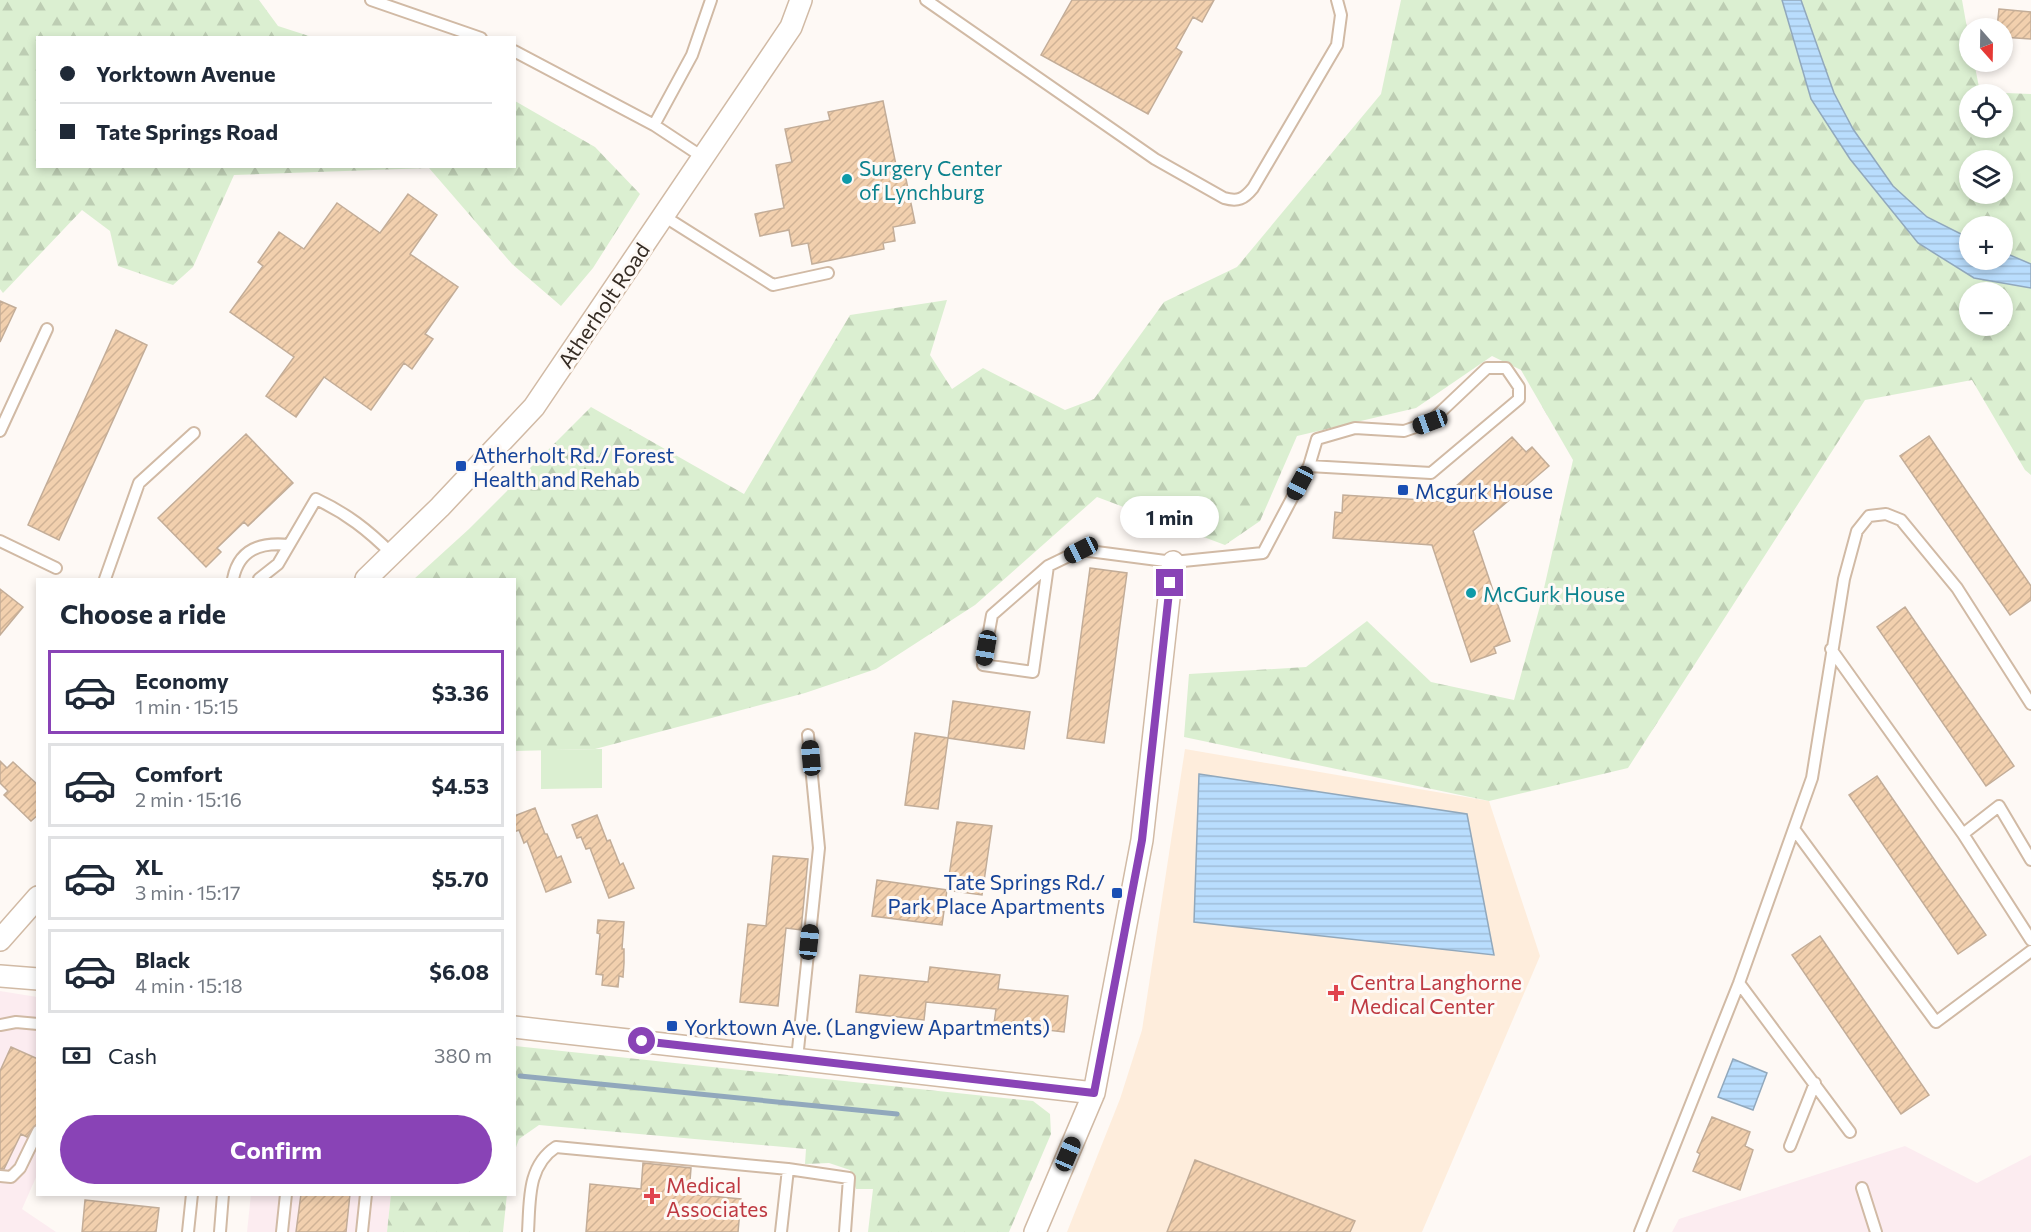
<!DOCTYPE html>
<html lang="en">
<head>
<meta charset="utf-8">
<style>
	:root { --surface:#fff; --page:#f2f2f3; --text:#1f2937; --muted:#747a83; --line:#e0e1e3; --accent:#8943b6 }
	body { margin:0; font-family:Commissioner,sans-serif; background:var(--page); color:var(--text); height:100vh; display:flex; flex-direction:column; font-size:22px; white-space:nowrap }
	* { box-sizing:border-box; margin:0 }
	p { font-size:20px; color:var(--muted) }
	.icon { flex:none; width:33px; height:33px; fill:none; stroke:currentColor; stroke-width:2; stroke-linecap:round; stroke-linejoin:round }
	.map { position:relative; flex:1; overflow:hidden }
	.panel { position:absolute; left:36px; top:578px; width:480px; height:618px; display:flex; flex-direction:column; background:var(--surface); border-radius:0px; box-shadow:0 3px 9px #0003 }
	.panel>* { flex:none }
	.top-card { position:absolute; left:36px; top:36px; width:480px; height:132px; border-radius:0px; box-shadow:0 3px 9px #0003; display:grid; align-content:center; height:132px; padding:0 24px; background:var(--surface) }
	.needle { width:39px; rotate:160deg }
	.fabs { position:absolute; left:1959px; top:18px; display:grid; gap:12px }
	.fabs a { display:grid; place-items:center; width:54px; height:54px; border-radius:50%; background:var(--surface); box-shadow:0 3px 9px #0003; font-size:30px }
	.end { position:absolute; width:27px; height:27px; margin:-14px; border:8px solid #8943b6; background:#fff; box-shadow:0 0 0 3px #fff }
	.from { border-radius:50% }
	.bubble { position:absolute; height:42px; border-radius:21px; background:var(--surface); box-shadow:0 3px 9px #0003; font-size:20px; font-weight:700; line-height:42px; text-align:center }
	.car { position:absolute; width:18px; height:36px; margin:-18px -9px; border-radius:8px; box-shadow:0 0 4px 2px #0007; background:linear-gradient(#222 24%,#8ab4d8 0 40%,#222 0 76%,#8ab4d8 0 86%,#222 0) }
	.top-card b { display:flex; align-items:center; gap:21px; height:57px; font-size:22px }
	.top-card b+b { border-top:2px solid var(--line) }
	.top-card i { width:15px; height:15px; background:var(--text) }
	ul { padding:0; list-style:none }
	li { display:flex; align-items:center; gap:18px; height:84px; margin:0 12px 9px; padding:0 12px; border:3px solid var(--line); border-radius:0px }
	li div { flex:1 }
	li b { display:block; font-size:22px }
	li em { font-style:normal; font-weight:700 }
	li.on { border-color:var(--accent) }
	li>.icon { width:54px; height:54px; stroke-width:1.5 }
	h2 { padding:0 24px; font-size:27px; line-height:72px }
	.pay { display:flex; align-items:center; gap:15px; height:66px; padding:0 24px; font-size:22px }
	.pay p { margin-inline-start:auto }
	.button { display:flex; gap:12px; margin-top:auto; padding:12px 24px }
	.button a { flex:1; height:69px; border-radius:36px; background:var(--accent); color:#fff; font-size:24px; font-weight:700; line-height:69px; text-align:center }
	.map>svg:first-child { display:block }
</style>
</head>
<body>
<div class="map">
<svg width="2031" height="1232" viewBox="0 0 2031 1232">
	<defs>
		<pattern id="forest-firs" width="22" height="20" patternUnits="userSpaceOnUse" patternTransform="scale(1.5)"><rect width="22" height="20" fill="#dbefd1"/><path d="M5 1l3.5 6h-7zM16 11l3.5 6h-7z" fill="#bdcdb3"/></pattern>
		<pattern id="water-rules" width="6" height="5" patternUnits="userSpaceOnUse" patternTransform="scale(1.5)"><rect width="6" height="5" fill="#b9ddfd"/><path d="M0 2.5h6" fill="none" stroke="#a0bed9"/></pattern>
		<pattern id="building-hatch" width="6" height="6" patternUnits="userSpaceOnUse" patternTransform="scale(1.5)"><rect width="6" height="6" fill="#f2d0ae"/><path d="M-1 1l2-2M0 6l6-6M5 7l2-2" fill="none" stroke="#d0b396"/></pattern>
	</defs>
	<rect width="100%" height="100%" fill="#fef9f5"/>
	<!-- commercial -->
	<path fill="#fcecf0" d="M0,991L37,997V1175L22,1209L56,1232H0Z
		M1905,1146L1977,1183L2031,1155V1232H1672L1679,1219Z
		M251,1194H391L387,1232H247Z"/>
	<!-- built -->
	<path fill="#feeddc" d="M1185,749L1489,801L1540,956L1422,1232H1067L1120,1099L1142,1030Z"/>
	<!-- forest -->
	<path fill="url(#forest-firs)" fill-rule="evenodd" d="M0,0H259L278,26L312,37L38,38V166H514L515,101L595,147L640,194L593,268L561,306L512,264L429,168L234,175L193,267L173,285L118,266L110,231L82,210L3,293L0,289Z
		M1401,0H1782L1811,99L1850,159L1880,196L1974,278L2031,288V475L2025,470L1972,380L1865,400L1628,768L1489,801L1184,737L1189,674L1306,667L1367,621L1431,682L1514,700L1540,606L1573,460L1521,370L1492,356L1416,408L1297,436L1260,521L1225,545L1097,497L975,605L876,669L805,693L595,749L515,751L514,579H414L469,529L591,407L744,494L850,315L947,300L930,355L952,389L983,368L1065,410L1094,399L1164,302L1237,267L1381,94ZM1970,292H2002V326H1970Z
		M1801,0H1962L1969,39L1970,62H1974L1980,92L2031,94V264L2003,252L2002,226H1970L1969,238L1927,217L1893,186L1853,129L1834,93ZM1970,94H2002V128H1970ZM1970,160H2002V194H1970Z
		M515,1046L1033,1101L1050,1114L1051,1134L1009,1232H868L873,1189H856L850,1170L829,1163L805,1164L806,1149L539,1125L519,1139L515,1150Z
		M391,1194H507L503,1232H387Z"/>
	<!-- garden -->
	<path fill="#dbefd1" d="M602,749V788L541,789V750Z"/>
	<!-- water -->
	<path fill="url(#water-rules)" stroke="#91a8bc" stroke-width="1.5" d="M1782,0H1801L1834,93L1853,129L1893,186L1927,217L1969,238L1970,260H2002L2003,252L2031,264V288L1974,278L1918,243L1850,159L1811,99Z
		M1199,774L1467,814L1494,955L1194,922Z
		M1733,1059L1767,1073L1753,1110L1718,1097Z"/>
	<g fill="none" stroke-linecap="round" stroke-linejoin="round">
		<!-- stream -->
		<path stroke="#91a8bc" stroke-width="5" d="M520,1076L897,1114"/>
	</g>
	<!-- building -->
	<path fill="url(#building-hatch)" stroke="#c3ad98" stroke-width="1.5" d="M1072,0H1214L1202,22L1193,17L1176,48L1182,52L1148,114L1041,55Z
		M1999,9L2031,12V39L2002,37V28H1997Z
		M883,101L898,175L905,174L915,223L893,227L895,241L883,243L884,249L812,264L808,243L792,246L789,230L760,236L755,214L784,208L776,165L792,162L785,129L830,120L828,112Z
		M408,194L437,215L410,254L458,287L425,334L433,339L412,369L404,363L371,410L324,377L296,417L266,396L294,357L230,312L263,266L258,262L279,232L304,249L337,203L380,233Z
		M0,301L16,308L0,342Z
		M116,330L147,345L59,540L28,525Z
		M246,434L293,483L248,526L244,522L217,548L221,552L206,567L158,518Z
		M1929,436L2031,586V600L2010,615L1900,456Z
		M1512,437L1526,452L1532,447L1549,466L1473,531L1510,641L1494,647L1496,653L1471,662L1432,545L1333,538L1335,512L1342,513L1343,495L1439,501Z
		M1090,568L1127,573L1104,743L1067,738Z
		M0,589L23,607L0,635Z
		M1905,607L2014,766L1986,786L1877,627Z
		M953,701L1030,712L1024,749L948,738Z
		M915,733L948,738L938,809L905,805Z
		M0,761L7,768L13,762L38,785V815L31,821L4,795L8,791L0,783Z
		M1877,776L1986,935L1958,954L1849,795Z
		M535,808L545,834H547L557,858L561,856L571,882L546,892L527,841L524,843L519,830L514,832V816Z
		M597,815L607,841L610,840L620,865L623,863L634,888L609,898L590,848L586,849L581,837L577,838L572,825Z
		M957,822L992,826L982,895L947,890Z
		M773,856L808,859L801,930L786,928L778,1006L740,1002L748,924L766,926Z
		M877,880L947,890L942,925L872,916Z
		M598,920L624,922L622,949H624V963L623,977L619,976L618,987L602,985L603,975L596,974L600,934L597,933Z
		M1820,936L1929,1095L1901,1114L1792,955Z
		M930,967L1000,975L998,989L1068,996L1064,1032L994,1024L996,1009L926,1002L924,1020L856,1012L860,975L928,982Z
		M11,1047L38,1059V1123L27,1137L21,1134L4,1169H0V1071Z
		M1712,1117L1750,1132L1745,1146L1753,1150L1740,1190L1693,1171L1700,1154L1697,1152Z
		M1195,1160L1355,1221L1350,1232H1167Z
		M643,1163L691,1168L689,1194L741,1199L738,1232H586L590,1184L641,1189Z
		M301,1194H350L346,1232H296Z
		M85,1200L159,1208L156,1232H82Z"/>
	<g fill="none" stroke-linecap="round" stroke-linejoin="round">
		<defs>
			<path id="lane" d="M371,0L481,38
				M926,0L1155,159L1224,198C1238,202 1244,199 1253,188L1337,45L1341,15L1337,0
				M514,51L654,125L701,156
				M654,125L692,55L711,0
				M662,215L773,285L828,273
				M0,431L47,329
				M0,541L56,568
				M1048,566L1033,672L983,665L992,615L1048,566L1081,550L1173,562L1263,553L1309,466L1317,439L1355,428L1404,431L1430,422L1487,368H1506L1519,387V399L1431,473L1309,466
				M105,579L139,483L194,433
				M233,579C239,549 261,542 289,545
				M259,579L278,564L316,499C346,513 368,530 392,554
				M1831,649L1963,834L2031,940
				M1794,829L1936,1022L2031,951
				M1963,834L1999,806L2031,860
				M1739,983L1850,1132
				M0,1025L16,1022L38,1024
				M797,1059L819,848L808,735
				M1790,1146L1815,1083
				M788,1169L849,1178L845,1232
				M0,1176L11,1177L20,1168L38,1131
				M1862,1188L1876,1232
				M188,1232L192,1194
				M220,1232L223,1194
				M282,1232L286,1194
				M362,1232L366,1194
				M528,1232C530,1201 527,1166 556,1147L788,1169L781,1232
				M1640,1232L1739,983L1812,778L1844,579L1857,531L1869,516L1886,514L1901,520L1957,588L2031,704"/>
			<path id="street" d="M366,579L440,507L534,407L791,27L801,0
				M0,940L38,897
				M0,976L38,979
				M514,1027L1094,1093
				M1035,1232L1094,1093L1142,840L1173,562"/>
		</defs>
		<!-- lane casing -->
		<use href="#lane" stroke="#d1baa5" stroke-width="14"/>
		<!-- street casing -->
		<use href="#street" stroke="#d1baa5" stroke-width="24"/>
		<!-- lane -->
		<use href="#lane" stroke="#fff" stroke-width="10"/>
		<!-- street -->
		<use href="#street" stroke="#fff" stroke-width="21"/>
	</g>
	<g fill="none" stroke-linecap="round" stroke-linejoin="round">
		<!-- route -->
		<path stroke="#8943b6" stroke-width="8" d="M642,1041L1094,1093L1142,840L1170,583"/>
	</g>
	<!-- markers -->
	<g fill="#0f9aa8" stroke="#fef9f5" stroke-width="2">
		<circle cx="847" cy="179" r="6"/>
		<circle cx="1471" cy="593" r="6"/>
	</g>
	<g fill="#1a4fb4" stroke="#fef9f5" stroke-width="2">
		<rect x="455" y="460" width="12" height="12" rx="3"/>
		<rect x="1397" y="484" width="12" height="12" rx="3"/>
		<rect x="1111" y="887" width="12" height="12" rx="3"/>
		<rect x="666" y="1020" width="12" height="12" rx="3"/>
	</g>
	<g fill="#e0444e" stroke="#fef9f5" stroke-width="2">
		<path d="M1333 984h6v6h6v6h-6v6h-6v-6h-6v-6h6z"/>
		<path d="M649 1187h6v6h6v6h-6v6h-6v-6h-6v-6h6z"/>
	</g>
	<g text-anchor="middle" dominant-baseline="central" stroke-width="6" stroke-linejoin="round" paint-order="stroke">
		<!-- culture labels -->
		<g font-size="21" fill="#0d838f" stroke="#fef9f5" text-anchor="start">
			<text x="859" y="167">Surgery Center<tspan x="859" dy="24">of Lynchburg</tspan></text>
			<text x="1483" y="593">McGurk House</text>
		</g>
		<!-- street labels -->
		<g font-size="21" fill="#352c24" stroke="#fef9f5">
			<text transform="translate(603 305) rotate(-56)">Atherholt Road</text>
		</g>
		<!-- transit labels -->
		<g font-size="21" fill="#164399" stroke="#fef9f5" text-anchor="start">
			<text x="473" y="454">Atherholt Rd./ Forest<tspan x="473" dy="24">Health and Rehab</tspan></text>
			<text x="1415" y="490">Mcgurk House</text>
			<text x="1105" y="881" text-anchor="end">Tate Springs Rd./<tspan x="1105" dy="24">Park Place Apartments</tspan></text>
			<text x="684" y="1026">Yorktown Ave. (Langview Apartments)</text>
		</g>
		<!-- health labels -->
		<g font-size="21" fill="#be3a42" stroke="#fef9f5" text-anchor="start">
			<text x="1350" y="981">Centra Langhorne<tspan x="1350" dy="24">Medical Center</tspan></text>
			<text x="666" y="1184">Medical<tspan x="666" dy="24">Associates</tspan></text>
		</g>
	</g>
</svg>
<div class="fabs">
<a><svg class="needle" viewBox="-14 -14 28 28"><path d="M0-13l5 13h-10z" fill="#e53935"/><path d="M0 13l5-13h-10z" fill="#747a83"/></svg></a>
<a><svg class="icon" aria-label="locate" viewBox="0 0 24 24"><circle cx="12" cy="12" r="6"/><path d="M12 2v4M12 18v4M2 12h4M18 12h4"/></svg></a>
<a><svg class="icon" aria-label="layers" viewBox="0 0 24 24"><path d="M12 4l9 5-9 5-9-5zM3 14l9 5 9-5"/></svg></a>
<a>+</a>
<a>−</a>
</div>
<i class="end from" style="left:642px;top:1041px"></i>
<i class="end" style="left:1170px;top:583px"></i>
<div class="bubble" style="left:1120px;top:496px;width:99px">1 min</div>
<i class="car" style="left:1430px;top:422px;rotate:250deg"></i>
<i class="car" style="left:1300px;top:483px;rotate:208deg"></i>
<i class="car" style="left:1081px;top:550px;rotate:243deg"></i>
<i class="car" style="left:986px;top:648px;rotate:190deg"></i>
<i class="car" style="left:811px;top:758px;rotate:355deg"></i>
<i class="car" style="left:809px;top:942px;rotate:6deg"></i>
<i class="car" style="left:1068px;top:1154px;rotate:23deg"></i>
<div class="top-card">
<b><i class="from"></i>Yorktown Avenue</b>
<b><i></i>Tate Springs Road</b>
</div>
<section class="panel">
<h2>Choose a ride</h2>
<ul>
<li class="on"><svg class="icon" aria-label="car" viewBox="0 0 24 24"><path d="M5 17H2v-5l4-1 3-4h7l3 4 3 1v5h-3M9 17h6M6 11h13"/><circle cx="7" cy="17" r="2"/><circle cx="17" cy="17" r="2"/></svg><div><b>Economy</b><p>1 min · 15:15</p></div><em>$3.36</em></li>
<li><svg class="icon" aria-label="car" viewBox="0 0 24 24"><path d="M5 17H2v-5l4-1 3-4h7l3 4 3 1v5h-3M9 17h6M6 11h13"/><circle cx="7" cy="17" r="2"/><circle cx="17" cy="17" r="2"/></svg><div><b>Comfort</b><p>2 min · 15:16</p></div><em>$4.53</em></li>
<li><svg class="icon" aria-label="car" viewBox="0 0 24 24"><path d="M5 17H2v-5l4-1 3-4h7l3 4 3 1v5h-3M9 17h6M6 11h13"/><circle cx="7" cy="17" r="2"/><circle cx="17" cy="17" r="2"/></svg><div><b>XL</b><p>3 min · 15:17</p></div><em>$5.70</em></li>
<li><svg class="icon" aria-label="car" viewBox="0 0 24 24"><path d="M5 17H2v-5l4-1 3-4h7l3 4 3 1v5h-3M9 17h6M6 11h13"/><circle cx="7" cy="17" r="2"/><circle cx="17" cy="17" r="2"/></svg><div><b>Black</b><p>4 min · 15:18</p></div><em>$6.08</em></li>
</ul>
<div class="pay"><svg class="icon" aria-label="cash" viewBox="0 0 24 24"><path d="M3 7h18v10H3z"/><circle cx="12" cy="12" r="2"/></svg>Cash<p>380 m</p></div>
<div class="button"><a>Confirm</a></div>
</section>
</div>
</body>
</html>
